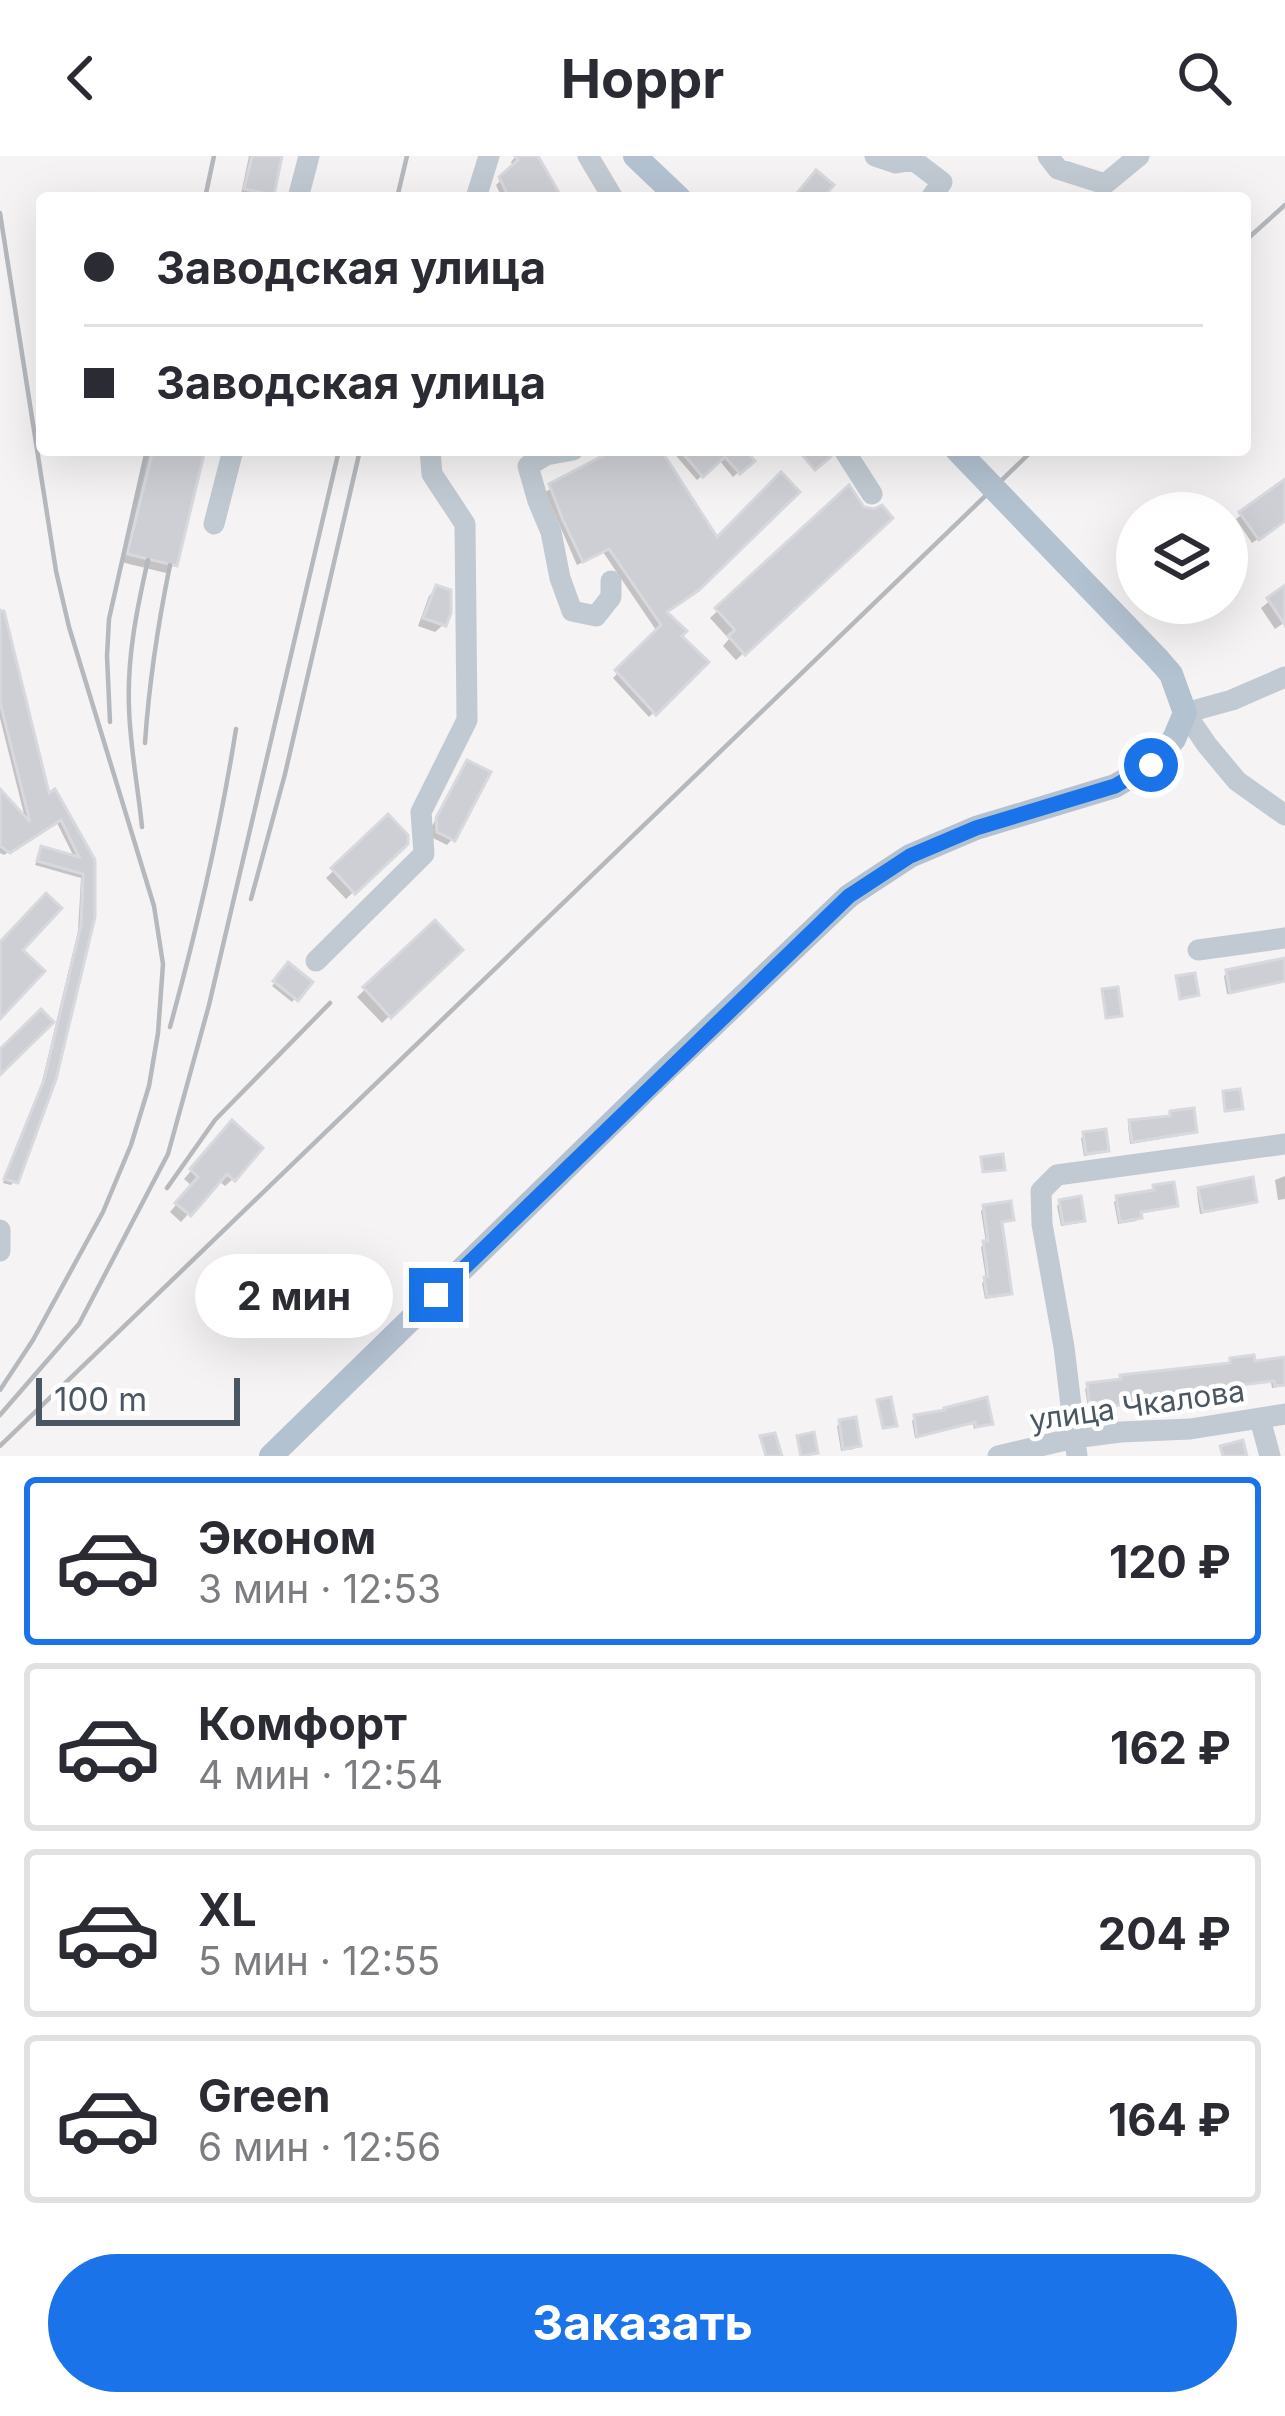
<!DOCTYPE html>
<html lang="ru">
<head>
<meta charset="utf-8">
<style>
	:root { --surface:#fff; --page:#f2f2f3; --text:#2b2b33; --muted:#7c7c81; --line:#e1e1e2; --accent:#1a73e8 }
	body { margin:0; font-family:Inter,sans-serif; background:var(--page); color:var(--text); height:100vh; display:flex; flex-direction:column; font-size:45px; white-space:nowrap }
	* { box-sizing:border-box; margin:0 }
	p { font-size:39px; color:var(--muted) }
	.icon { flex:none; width:66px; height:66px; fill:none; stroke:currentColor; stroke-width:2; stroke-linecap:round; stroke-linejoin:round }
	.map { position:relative; height:1300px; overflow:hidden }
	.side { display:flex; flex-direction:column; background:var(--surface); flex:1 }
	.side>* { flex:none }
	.hud { position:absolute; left:36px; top:36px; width:1215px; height:264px; border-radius:12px; box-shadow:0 12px 48px #0002; display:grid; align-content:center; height:264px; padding:0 48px; background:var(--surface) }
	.tools { position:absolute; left:1116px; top:336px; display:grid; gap:24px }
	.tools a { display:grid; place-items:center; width:132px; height:132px; border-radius:50%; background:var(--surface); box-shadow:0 12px 48px #0002; font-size:60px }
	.scale { position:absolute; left:36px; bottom:30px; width:204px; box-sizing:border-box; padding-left:12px; border:6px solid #4a5661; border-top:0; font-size:33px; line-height:42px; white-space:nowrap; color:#4a5661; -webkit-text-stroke:9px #fff; paint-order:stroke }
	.end { position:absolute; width:54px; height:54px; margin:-27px; border:15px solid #1a73e8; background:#fff; box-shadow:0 0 0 6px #fff }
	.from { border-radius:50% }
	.bubble { position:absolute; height:84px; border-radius:42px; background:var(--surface); box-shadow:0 12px 48px #0002; font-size:39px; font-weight:700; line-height:84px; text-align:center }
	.hud b { display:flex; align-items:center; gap:42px; height:114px; font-size:45px }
	.hud b+b { border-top:3px solid var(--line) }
	.hud i { width:30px; height:30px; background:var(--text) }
	ul { padding:21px 0 0; list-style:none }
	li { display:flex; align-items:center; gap:36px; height:168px; margin:0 24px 18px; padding:0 24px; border:6px solid var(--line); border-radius:12px }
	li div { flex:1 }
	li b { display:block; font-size:45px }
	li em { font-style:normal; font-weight:700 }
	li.current { border-color:var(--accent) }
	li>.icon { width:108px; height:108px; stroke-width:1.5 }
	.action { display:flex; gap:24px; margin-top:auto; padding:24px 48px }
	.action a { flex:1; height:138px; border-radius:72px; background:var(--accent); color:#fff; font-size:48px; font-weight:700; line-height:138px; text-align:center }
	header { display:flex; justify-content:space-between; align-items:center; height:156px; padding:0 48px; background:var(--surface); font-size:54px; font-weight:700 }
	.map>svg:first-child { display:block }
</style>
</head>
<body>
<header><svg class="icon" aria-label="back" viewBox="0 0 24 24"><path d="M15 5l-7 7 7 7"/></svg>Hoppr<svg class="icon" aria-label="search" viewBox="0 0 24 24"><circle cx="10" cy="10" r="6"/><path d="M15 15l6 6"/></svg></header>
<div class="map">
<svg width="1285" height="1300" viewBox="0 0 1285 1300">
	<rect width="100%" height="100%" fill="#f5f3f3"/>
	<!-- shadow -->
	<path fill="#0003" d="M249,0H279L271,38L267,42L241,38Z
		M516,0H534L559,42H502L496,29L514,12L511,6Z
		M148,294H201L174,409L166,417L121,406Z
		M620,294H658L664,457L678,480L704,506L649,561L613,522L658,477L603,396L577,409L545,336Z
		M671,294H754L747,301L751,305L733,321L719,304L697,324Z
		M1285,327V364L1252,387L1236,363Z
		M848,334L862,353L889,362L736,504L723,490L729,483L710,462Z
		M437,432L443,469L435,476L418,470L429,440Z
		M1285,433V466L1275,473L1261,452Z
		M0,451L47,642L92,704V761L15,1025L11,1029L3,1027L41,930L78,775L81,722L35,709L42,694L75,703L56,665L4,699L0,697V637L26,666L0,562Z
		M467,607L452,683L447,689L433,682L432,670Z
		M388,662L405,687L346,743L326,722Z
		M435,768L459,793L382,867L357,841Z
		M1285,805V826L1227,838L1224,820L1227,817Z
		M288,810L309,826L292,846L272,830Z
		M1171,958L1194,975L1191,978L1130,988L1128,970L1131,967L1168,961Z
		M224,976L233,1023L225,1030L218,1024L181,1066L170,1056L192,1030L184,1023Z
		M1085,979L1106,994L1103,997L1084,1000L1081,982Z
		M1285,1020V1043L1278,1044L1275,1024Z
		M1154,1032L1175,1049L1172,1052L1139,1058L1136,1065L1118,1068L1114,1046L1117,1043Z
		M1200,1034L1254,1045L1251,1048L1200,1058L1197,1037Z
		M1060,1047L1082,1064L1079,1067L1061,1070L1057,1050Z
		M984,1052L1011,1063L1000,1068L1009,1137L1005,1140L985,1143L982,1127L986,1123L981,1091L986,1087L981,1055Z
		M1285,1204V1230L1272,1232L1271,1226L1088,1251L1085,1233L1088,1230L1118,1226L1121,1222L1228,1208L1231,1205L1252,1209Z
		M915,1262L990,1267L974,1273L973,1268L915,1282L912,1265Z
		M840,1267L857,1289L854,1293L841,1295L837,1270Z"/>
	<!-- building -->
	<path fill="#cdcfd5" stroke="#d7d9de" stroke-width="3" d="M252,0H282L274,39L244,33Z
		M515,0H538L562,42H509L499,21L518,4Z
		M816,14L834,29L823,42H793Z
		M153,294H205L177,410L127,398Z
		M614,294H661L717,381L781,316L800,336L699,434L667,456L687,475L682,480L709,506L656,559L615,514L661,469L609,393L583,406L562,362L549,328Z
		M680,294H745L755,305L740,318L725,301L703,321Z
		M798,294H829L831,301L815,314Z
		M1285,323V365L1259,384L1239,356Z
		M849,329L864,351L874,353L882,349L893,362L745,499L728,480L735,474L715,452Z
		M436,429L451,434V457L446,470L423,462Z
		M1285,429V469L1267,442Z
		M0,455H4L49,637L55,633L95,704V761L56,923L18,1027L4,1023L44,924L81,769L83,718L37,705L41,690L79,701L61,664L10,697L0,690V633L30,666L0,546Z
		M467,604L491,616L455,685L437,676L436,662Z
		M388,658L408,679V688L355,738L331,712Z
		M46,737L62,752L23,794L45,815L0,863V786Z
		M435,764L463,794L391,862L363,831Z
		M1285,802V825L1230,837L1226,814Z
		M288,806L313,826L298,845L273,825Z
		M1195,817L1199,839L1180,843L1176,820Z
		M1118,831L1122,860L1106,862L1102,833Z
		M41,853L54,866L0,919V893Z
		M1240,933L1243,953L1225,955L1223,935Z
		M1194,952L1197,976L1132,986L1129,964L1170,960V955Z
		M232,964L263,992L235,1025L227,1018L191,1060L175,1047L198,1021L190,1013Z
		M1106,973L1109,995L1086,998L1083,976Z
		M1003,998L1005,1014L983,1016L981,1001Z
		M1253,1021L1257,1046L1203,1056L1198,1032Z
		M1174,1026L1178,1050L1141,1056L1142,1062L1120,1066L1116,1040L1154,1034L1153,1029Z
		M1081,1040L1085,1065L1063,1068L1059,1044Z
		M1011,1045L1014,1064L1002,1066L1012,1138L987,1141L984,1121L988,1120L983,1085H988L983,1049Z
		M1254,1199L1255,1205L1285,1201V1229L1275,1230L1274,1225L1222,1231V1235L1090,1253L1087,1227L1121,1223L1120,1219L1230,1207V1202Z
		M891,1241L897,1270L883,1272L877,1244Z
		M987,1241L993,1268L976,1271L975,1266L917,1281L914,1259L945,1254L944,1252Z
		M856,1261L861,1290L843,1293L839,1264Z
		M814,1276L818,1297L801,1300L797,1280Z
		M775,1277L782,1300H766L760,1280Z
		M1243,1284L1247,1300H1223L1220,1290Z"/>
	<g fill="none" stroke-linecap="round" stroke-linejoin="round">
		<!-- minor -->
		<path stroke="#c1cad2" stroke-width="21" d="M588,0L613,42
			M875,0L896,7L913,4L942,26L931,42
			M1048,0L1058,13L1105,28L1139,0
			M298,42L309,0
			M476,42L489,0
			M573,294L546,299L528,310L538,345L551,376L560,422L572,455L596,460L611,441V425
			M844,294L872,338
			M214,368L233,294
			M1285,521L1232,544L1185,557L1207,589L1237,625L1285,659
			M1198,794L1285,782
			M316,805L424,698L421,656L467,564L465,368L432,318L430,294
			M0,1074V1095
			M1260,1263L1270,1300
			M998,1300L1074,1282L1120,1276L1190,1273L1285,1258
			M1077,1300L1064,1191L1042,1068L1041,1035L1057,1019L1285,988"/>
		<!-- major -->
		<path stroke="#b3c2d1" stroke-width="24" d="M635,0L679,42
			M271,1300L667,913L849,740L910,700L976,672L1115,630L1151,609L1174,583L1185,557L1171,518L1158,503"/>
		<!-- rail -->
		<path stroke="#b5b8bd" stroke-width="4.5" d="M205,42L214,0
			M397,42L407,0
			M0,57L56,415L69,471L154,750L163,808L158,877L149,930L131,989L103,1056L33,1184L0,1234
			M1245,85L1285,49
			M110,566L107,500L109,463L147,294
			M145,587C149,527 158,468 170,409
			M142,671C138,631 130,591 129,551C127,501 137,452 148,404
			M251,743L285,618L360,294
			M170,871C197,773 220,674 236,573
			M167,1032L215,964L330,847
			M0,1259L79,1168L168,998L209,849L339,294
			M0,1290L1033,294"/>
		<!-- major-bridge -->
		<path stroke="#b3c2d1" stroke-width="24" d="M957,294L1158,503"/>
	</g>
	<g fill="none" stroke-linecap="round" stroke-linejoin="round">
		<!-- route -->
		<path stroke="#1a73e8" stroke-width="15" d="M436,1139L849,740L910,700L976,672L1115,630L1151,609"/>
	</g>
	<g text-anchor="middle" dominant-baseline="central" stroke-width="9" stroke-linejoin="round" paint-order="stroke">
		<!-- street labels -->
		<g font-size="30" fill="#4a5661" stroke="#fff">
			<text transform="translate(1137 1249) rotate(-8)">улица Чкалова</text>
		</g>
	</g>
</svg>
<div class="tools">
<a><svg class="icon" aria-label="layers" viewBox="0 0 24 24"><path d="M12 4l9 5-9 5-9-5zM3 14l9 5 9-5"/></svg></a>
</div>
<div class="scale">100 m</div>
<i class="end from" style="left:1151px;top:609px"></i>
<i class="end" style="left:436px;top:1139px"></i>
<div class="bubble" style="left:195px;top:1098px;width:198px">2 мин</div>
<div class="hud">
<b><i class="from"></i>Заводская улица</b>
<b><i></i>Заводская улица</b>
</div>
</div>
<section class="side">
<ul>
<li class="current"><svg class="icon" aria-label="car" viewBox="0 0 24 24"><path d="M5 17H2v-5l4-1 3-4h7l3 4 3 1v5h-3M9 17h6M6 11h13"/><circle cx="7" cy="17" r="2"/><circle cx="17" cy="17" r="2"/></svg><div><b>Эконом</b><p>3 мин · 12:53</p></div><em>120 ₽</em></li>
<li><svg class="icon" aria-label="car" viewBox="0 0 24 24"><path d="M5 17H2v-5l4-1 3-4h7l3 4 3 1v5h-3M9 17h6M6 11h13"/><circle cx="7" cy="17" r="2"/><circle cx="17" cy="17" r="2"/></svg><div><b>Комфорт</b><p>4 мин · 12:54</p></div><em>162 ₽</em></li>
<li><svg class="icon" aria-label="car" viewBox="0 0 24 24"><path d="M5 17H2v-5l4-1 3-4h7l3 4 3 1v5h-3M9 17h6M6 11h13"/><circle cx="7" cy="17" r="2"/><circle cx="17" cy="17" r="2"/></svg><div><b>XL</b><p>5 мин · 12:55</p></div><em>204 ₽</em></li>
<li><svg class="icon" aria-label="car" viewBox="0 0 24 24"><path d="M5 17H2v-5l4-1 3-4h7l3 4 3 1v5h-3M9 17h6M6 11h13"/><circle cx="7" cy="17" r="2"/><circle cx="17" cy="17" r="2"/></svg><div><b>Green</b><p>6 мин · 12:56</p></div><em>164 ₽</em></li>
</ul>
<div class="action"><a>Заказать</a></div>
</section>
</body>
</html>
